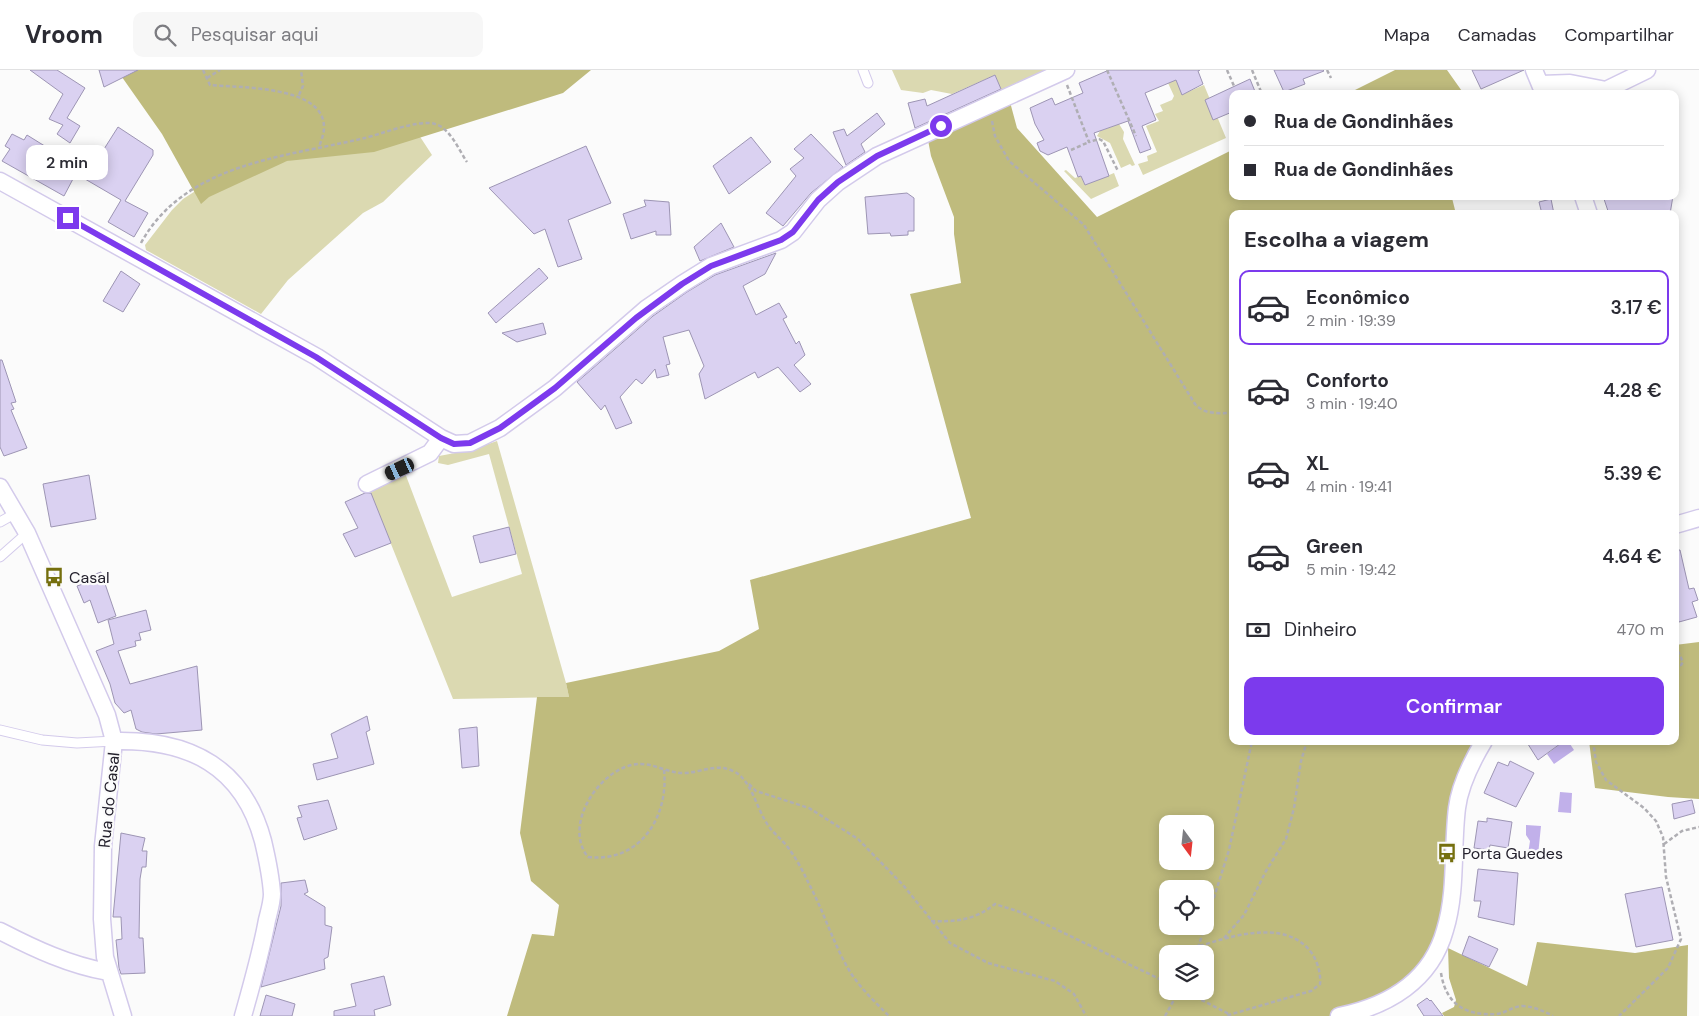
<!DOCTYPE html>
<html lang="pt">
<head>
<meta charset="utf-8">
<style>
	:root { --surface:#fff; --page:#f7f7f7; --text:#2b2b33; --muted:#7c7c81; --line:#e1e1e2; --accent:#7c3aed }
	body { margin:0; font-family:"DM Sans",sans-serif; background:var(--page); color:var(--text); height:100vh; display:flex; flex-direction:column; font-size:19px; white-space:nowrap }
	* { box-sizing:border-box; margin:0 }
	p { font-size:16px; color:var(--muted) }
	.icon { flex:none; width:28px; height:28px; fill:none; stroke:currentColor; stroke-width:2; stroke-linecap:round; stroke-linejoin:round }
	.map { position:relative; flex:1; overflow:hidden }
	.sheet { position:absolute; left:1229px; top:140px; width:450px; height:535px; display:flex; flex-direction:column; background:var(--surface); border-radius:10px; box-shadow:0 2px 12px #0003 }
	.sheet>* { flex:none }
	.guide { position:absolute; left:1229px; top:20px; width:450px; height:110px; border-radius:10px; box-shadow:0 2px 12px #0003; display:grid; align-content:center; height:110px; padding:0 15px; background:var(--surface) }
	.needle { width:32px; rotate:165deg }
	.controls { position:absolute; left:1159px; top:745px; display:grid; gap:10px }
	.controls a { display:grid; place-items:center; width:55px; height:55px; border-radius:10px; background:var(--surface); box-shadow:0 2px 12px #0003; font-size:25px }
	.end { position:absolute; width:22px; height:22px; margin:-11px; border:6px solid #7c3aed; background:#fff; box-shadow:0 0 0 2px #fff }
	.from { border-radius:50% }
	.bubble { position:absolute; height:35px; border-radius:10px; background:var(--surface); box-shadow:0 2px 12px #0003; font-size:16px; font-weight:600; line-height:35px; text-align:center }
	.car { position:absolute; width:15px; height:30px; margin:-15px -8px; border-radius:6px; box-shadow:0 0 4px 1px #0007; background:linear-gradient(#222 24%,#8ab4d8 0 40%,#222 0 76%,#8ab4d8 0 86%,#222 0) }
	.guide b { display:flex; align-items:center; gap:18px; height:48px; font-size:19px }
	.guide b+b { border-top:1px solid var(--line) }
	.guide i { width:12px; height:12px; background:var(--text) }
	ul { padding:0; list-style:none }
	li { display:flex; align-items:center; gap:15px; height:75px; margin:0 10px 8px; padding:0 5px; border:2px solid transparent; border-radius:10px }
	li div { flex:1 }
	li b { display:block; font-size:19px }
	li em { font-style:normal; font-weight:600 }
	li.selected { border-color:var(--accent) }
	li>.icon { width:45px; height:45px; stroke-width:1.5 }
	h2 { padding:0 15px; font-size:22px; line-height:60px }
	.pay { display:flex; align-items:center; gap:12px; height:55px; padding:0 15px; font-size:19px }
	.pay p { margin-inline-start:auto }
	.primary-button { display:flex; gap:10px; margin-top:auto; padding:10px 15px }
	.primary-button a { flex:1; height:58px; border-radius:10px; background:var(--accent); color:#fff; font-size:20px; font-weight:600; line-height:58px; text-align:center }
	header { display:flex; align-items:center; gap:30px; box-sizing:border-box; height:70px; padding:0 25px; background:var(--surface); border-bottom:1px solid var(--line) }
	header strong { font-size:24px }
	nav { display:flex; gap:28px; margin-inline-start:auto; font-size:18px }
	.search { width:350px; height:45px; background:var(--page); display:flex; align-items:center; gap:12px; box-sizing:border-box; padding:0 18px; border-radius:10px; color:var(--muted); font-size:19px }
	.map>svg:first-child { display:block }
</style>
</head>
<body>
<header>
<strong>Vroom</strong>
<div class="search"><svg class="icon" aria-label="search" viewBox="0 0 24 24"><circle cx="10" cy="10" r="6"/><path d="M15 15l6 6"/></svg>Pesquisar aqui</div>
<nav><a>Mapa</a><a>Camadas</a><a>Compartilhar</a></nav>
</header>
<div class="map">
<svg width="1699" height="946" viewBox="0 0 1699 946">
	<rect width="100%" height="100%" fill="#fbfbfb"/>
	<!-- green -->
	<path fill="#dbd9b1" d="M892,0H1045L1001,20L995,5L952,24L931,20L923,23L901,20Z
		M1162,0H1172L1183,24L1204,15L1226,68L1143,105L1138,94L1148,91L1147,86L1157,82L1146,56L1159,51L1155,44L1163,41L1160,35L1172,30L1174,26Z
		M1119,54L1124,62L1123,69L1135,95L1132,96L1130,94L1121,98L1110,73L1097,66L1100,61Z
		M415,59L432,85L383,132L363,143L288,210L261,244L146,180L145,175L172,140L183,129L197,120L246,101Z
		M1066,100L1075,108L1081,106L1085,115L1114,103L1119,116L1091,129L1064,101Z
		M497,371L566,613L569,627L453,629L369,419L405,403L452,527L522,504L489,384L448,395L438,393L439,386L471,380Z"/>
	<!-- forest -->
	<path fill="#bfbb7d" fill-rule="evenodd" d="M117,0H591L563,23L374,82L287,91L209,127L201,134L162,64Z
		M1395,0H1447L1464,24H1347Z
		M1010,32L1017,58L1097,147L1232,80V126H1456L1452,128L1456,144H1232V671H1485L1469,689L1448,865L1423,911L1339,946H507L532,864L554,866L559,835L531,811L520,763L537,627H569L566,613L719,581L759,559L750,510L971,448L910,224L961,213L954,164V147L931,86L928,70ZM1168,754H1205V791H1168ZM1168,819H1205V856H1168ZM1168,884H1205V921H1168Z
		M1699,572V729L1668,727L1595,718L1589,671H1675V575Z
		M1537,872L1635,883L1688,875L1687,946H1444L1442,943L1454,937L1456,930L1449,908L1448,878L1527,916Z"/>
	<!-- water -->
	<path fill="#c1b0ea" d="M1564,671H1568L1574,680L1554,694L1547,684Z
		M1560,722L1572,723L1571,743L1558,742Z
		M1526,755L1541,756L1538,785L1528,784L1530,771L1526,765Z"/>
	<!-- building -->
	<path fill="#dad1f1" stroke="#9d95b4" d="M30,0H57L85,18L67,48L80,56L70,73L57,64L63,55L49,49L63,24Z
		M99,0H138L104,17Z
		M1109,0H1200L1198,1L1203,14L1182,25L1176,10L1145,23L1156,50L1142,56L1151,79L1140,83L1128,51L1094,63L1109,106L1085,115L1081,106L1078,107L1067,77L1048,85L1040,81L1037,73L1044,70L1035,54L1030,38L1052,28L1055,35L1083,23L1079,13Z
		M1274,0H1323L1324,1L1303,9L1305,14L1284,22Z
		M1472,0H1524L1481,19Z
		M995,5L1001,19L915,58L908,33L925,29L927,36Z
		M1250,9L1256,24H1232V42L1213,50L1205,30Z
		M877,43L885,54L861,74L865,82L846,95L833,62L844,59L847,66Z
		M118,57L153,80V85L125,131L148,143L134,167L108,152L121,130L85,109Z
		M12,64L24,70L27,65L56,83L49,92L74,107L64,126L2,91L10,79L5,76Z
		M811,64L843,97L811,123L783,156L766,143L796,106L790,99L804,88L794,79Z
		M751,67L771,92L729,124L713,96Z
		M586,76L611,133L568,150L582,189L558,197L545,159L534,164L489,118Z
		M907,123L914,128V161H908V165L891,166L890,163L868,164L865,127Z
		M1603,126H1673L1670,144H1609Z
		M1551,129L1554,144H1542L1539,132Z
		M644,130L669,132L671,165H656V161L631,169L623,144L646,136Z
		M721,153L734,177L700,191L694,177Z
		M776,183L765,204L743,216L756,245L779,233L787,247L783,249L796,274L799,271L805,285L794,295L811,314L800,322L778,297L758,308L755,302L705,329L699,304L704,296L689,260L663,267L670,294L666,295L669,305L657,308L655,299L642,314L636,309L620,327L632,353L616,359L605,335L601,340L577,312L653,246L687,222L715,205Z
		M539,198L548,208L496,253L488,243Z
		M121,201L140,214L123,242L103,231Z
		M543,253L546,264L517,272L502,263Z
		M0,290H2L16,332L11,333L14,339L11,340L27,378L4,386L0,377Z
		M89,405L96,449L51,457L43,414Z
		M365,423H371L391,473L355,487L343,464L358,458L345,432Z
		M509,457L516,484L480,493L473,466Z
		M1675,480H1680L1689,519L1694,518L1698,530L1692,532L1697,547L1679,552L1675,539Z
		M101,502L116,546L98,553L90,530L84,533L77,516L83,514L82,509Z
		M146,540L151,560L139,563L141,570L135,571L136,576L118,581L130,614L197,596L202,660L156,664L142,662L136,659L131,640L124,643L115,633L110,614L96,581L114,574L108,550Z
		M367,646L370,660L366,662L374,694L317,710L313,694L338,688L331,664Z
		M477,657L479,696L462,698L459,659Z
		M1526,671H1564L1538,690Z
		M1510,691L1534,703L1516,737L1484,723L1498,692L1508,696Z
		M328,730L337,759L304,770L297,748L302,747L298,736Z
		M1692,730L1695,743L1674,749L1672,734Z
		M1487,748L1512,752L1508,778L1490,775L1489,780L1474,778L1478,751L1487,752Z
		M121,763L145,768L142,781H147L146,797H142L140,809L139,868H143L145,903L121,904L119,898L116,870L122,869L121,847H113Z
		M1478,799L1518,803L1514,855L1478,847L1481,831H1474Z
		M305,810L308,822L304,824L325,837V855L332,857L328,887L324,889L325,899L261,917L281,836V813Z
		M1662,817L1673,870L1636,877L1625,824Z
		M1469,866L1498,879L1489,897L1462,885Z
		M384,906L391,935L374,940L375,946H334V941L356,936L351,914Z
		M266,925L295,934L292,946H260Z
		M1427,928L1430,931L1431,930L1443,946H1424L1417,935Z"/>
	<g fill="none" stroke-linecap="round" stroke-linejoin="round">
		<defs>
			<path id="service" d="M863,0L868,13
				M0,452L16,443
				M0,487L27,463
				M0,660L42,670L77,673L114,671"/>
			<path id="minor" d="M1534,0L1544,24
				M1541,14L1570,13L1606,20L1647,0
				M0,111L317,287L441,368L454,374L470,373L500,358L555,318L647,238L682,214L711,196L781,170L793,162L818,130L838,112L877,86L1066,0
				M1583,126L1589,144
				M367,414L430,383L441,368
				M0,417L27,463L107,645L114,671L103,776L102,849L105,887L123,946
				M1675,455L1699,448
				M114,671C189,669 243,696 263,771C267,788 271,806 272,824C272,832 269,842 267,850C261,883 252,914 243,946
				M0,861C35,879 69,895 108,902
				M1339,946C1388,936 1431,911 1445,860C1457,821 1452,778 1457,738C1460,714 1472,691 1484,671"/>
		</defs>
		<!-- service casing -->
		<use href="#service" stroke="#d3caeb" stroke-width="11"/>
		<!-- minor casing -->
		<use href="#minor" stroke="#d3caeb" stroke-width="19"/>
		<!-- path -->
		<path stroke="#afaeb3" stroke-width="2.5" stroke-dasharray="4 2.5" stroke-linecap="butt" d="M203,0L210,15C239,18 325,15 324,58C324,64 321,71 319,77
			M1107,0L1136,66
			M1227,0L1234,16
			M1252,0L1262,24
			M1327,0L1331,8
			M207,8L220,0
			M1067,15L1089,72L1099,69L1103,71L1118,101
			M299,25L303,16L301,0
			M992,51L995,66L1009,91L1084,155L1195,334C1205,345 1218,343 1232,343
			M1071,80L1089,72
			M141,173C185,93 285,87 365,68C381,64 419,49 435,54C450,58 459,80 467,92
			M1675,575L1683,592L1681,595L1675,596
			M1593,671L1596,692L1606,710L1644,738L1656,751L1663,767L1666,807L1681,869L1668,898L1619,946
			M664,700C669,747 640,793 588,787C562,755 600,697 638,694C653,693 668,703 683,703C701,703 717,692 735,702C751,711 756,736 766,752C771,761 779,767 786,775C795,786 803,801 809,814C824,842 833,873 849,900C859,917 875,932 889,946
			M749,714L756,721L809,738L858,769L903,815L950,873L988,893L1055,911L1074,924L1086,946
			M1664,774L1682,761L1699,757
			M931,851C956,852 975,850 995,834L1020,842L1168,913
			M1224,868L1244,845L1266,801L1286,769L1294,738L1301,691L1307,671
			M1200,876C1234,865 1289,848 1313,885C1318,893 1321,905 1320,914L1311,921L1225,946
			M1196,884L1229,780L1252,671
			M1441,903C1446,935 1466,946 1497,944C1506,943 1513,936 1523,936C1535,937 1543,941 1553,946
			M1184,921L1229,944
			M1165,946L1179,921"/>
		<!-- service -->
		<use href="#service" stroke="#fff" stroke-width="9"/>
		<!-- minor -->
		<use href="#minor" stroke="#fff" stroke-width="16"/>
	</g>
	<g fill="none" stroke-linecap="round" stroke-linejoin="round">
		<!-- route -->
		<path stroke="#7c3aed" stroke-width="6" d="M68,148L316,287L441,368L454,374L470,373L500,358L555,318L636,248L682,214L711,196L781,170L793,162L818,130L838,112L877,86L941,56"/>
	</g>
	<!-- icons -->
	<defs>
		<symbol id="bus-bare" viewBox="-9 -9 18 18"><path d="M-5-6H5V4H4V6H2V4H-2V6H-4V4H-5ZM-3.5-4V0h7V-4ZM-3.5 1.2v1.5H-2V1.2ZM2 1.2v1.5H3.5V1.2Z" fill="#756f0e" stroke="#fbfbfb" stroke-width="2.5" paint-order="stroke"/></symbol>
	</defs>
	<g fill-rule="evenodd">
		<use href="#bus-bare" x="40" y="493" width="28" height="28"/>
		<use href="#bus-bare" x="1433" y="769" width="28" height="28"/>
	</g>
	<g text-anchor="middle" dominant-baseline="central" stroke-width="4.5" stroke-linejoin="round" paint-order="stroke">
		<!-- poi labels -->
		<g font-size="16" fill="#24212d" stroke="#fbfbfb" text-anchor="start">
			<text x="69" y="507">Casal</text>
			<text x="1462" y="783">Porta Guedes</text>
		</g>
		<!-- street labels -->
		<g font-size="16" fill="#24212d" stroke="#fbfbfb">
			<text transform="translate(109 730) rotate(-84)">Rua do Casal</text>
		</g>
	</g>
</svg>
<div class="controls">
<a><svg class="needle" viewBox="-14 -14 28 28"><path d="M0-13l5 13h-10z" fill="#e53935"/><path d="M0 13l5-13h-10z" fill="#7c7c81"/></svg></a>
<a><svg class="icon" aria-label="locate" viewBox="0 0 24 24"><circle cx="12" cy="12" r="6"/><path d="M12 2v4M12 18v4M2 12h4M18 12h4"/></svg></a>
<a><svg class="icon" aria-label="layers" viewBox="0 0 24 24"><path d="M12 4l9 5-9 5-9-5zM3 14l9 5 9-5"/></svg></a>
</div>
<i class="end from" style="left:941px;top:56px"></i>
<i class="end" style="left:68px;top:148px"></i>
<div class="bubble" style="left:26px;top:75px;width:82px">2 min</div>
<i class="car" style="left:400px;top:399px;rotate:245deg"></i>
<div class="guide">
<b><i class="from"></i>Rua de Gondinhães</b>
<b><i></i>Rua de Gondinhães</b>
</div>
<section class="sheet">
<h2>Escolha a viagem</h2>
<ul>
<li class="selected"><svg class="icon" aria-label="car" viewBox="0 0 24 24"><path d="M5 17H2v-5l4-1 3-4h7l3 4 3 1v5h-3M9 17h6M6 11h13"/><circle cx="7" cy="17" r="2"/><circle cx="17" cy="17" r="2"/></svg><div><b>Econômico</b><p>2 min · 19:39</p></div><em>3.17 €</em></li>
<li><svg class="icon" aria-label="car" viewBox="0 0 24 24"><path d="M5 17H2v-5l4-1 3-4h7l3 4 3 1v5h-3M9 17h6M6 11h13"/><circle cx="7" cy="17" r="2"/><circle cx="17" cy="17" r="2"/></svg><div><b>Conforto</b><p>3 min · 19:40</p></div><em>4.28 €</em></li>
<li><svg class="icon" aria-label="car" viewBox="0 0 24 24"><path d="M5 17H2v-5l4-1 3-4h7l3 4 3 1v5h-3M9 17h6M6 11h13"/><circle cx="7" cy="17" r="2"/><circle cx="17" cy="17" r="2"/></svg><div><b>XL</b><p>4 min · 19:41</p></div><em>5.39 €</em></li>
<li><svg class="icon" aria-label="car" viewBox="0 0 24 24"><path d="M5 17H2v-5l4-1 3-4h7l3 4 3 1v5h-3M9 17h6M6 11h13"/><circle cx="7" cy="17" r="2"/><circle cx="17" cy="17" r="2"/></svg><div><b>Green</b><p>5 min · 19:42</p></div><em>4.64 €</em></li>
</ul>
<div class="pay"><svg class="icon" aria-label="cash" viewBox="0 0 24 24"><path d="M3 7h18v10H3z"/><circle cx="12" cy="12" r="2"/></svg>Dinheiro<p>470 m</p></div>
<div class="primary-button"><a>Confirmar</a></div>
</section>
</div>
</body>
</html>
